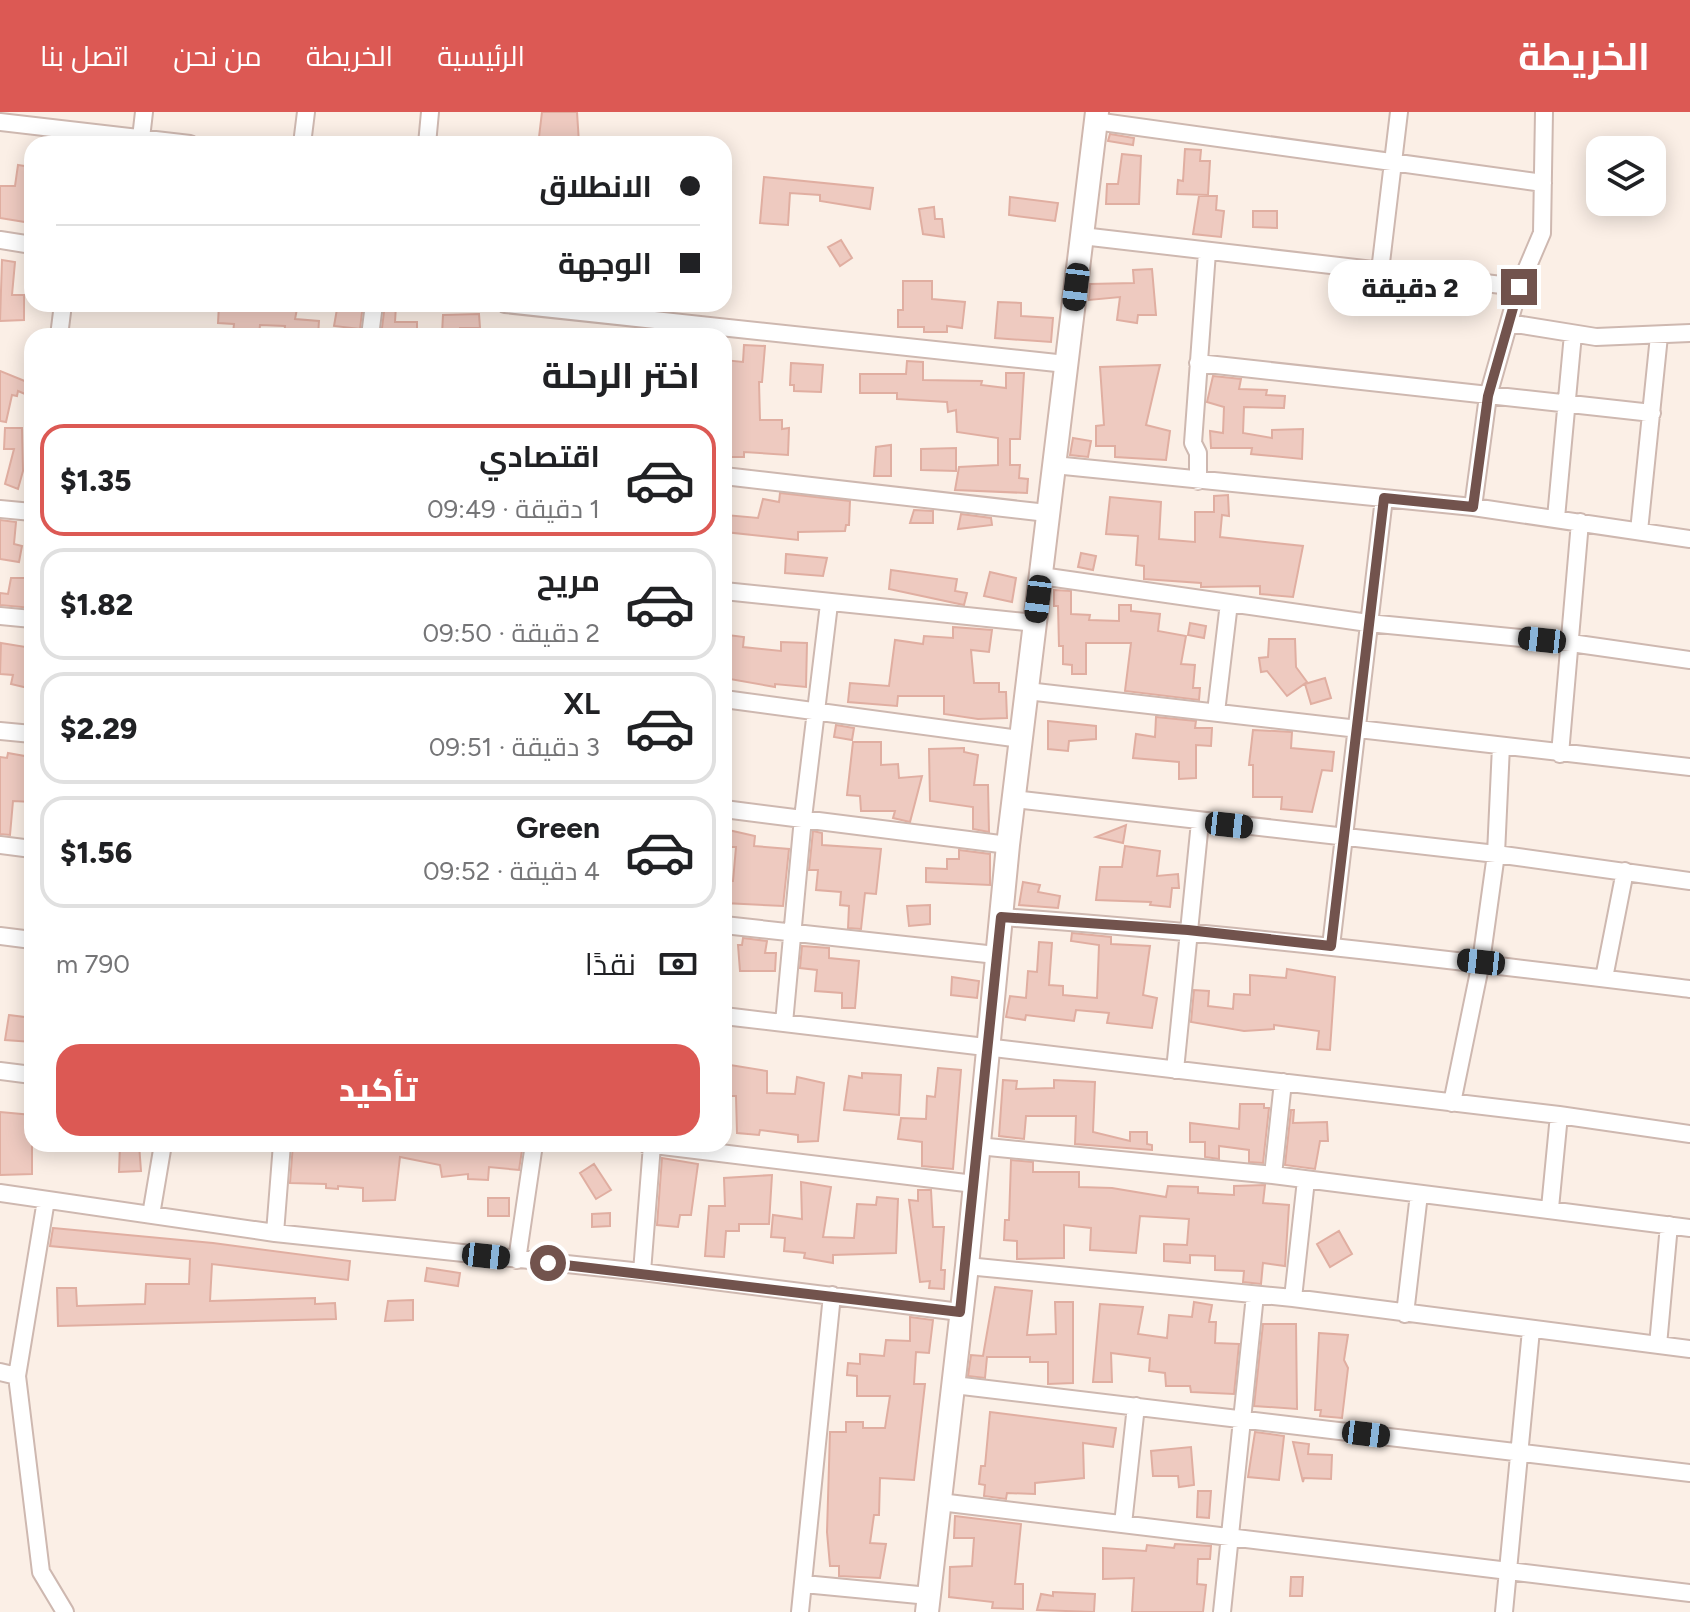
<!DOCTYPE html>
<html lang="ar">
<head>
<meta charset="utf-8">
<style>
	:root { --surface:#fff; --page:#f6f6f6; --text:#202124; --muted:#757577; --line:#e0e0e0; --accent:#dc5954 }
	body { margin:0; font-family:Figtree,Cairo,sans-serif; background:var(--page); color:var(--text); direction:rtl; height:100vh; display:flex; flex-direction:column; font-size:30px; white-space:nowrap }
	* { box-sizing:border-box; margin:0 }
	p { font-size:26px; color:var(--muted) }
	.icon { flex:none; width:44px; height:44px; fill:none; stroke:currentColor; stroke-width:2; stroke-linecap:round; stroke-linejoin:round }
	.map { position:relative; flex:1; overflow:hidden; direction:ltr }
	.details { position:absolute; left:24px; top:216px; width:708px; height:824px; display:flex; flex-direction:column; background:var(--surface); border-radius:24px; box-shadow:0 4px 20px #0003; direction:rtl }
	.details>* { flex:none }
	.banner { position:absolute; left:24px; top:24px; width:708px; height:176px; border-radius:24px; box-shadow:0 4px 20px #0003; direction:rtl; display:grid; align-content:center; height:176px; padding:0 32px; background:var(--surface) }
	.controls { position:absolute; left:1586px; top:24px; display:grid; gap:16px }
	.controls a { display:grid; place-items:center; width:80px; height:80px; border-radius:16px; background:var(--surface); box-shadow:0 4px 20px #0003; font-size:40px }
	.end { position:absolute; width:36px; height:36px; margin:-18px; border:10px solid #72534d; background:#fff; box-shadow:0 0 0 4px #fff }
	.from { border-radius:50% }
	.bubble { position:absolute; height:56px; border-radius:24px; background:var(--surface); box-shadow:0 4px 20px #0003; font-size:26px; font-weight:800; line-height:56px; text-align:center; direction:rtl }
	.car { position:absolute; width:24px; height:48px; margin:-24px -12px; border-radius:10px; box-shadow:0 0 6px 2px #0007; background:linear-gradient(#222 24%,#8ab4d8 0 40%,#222 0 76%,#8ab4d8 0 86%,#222 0) }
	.banner b { display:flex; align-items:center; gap:28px; height:76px; font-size:30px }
	.banner b+b { border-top:2px solid var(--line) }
	.banner i { width:20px; height:20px; background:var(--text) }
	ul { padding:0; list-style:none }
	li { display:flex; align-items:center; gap:24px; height:112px; margin:0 16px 12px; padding:0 16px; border:4px solid var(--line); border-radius:24px }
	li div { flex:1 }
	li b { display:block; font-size:30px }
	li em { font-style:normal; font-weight:800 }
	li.selected { border-color:var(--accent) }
	li>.icon { width:72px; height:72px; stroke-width:1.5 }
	h2 { padding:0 32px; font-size:36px; line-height:96px }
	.pay { display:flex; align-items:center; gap:20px; height:88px; padding:0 32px; font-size:30px }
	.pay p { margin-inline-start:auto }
	.button { display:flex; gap:16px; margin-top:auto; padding:16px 32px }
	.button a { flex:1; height:92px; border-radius:24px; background:var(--accent); color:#fff; font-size:32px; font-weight:800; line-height:92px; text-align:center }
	header { display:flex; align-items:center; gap:48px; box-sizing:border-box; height:112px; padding:0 40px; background:var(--accent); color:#fff }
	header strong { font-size:38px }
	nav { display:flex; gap:44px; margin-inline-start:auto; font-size:28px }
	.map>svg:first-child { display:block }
</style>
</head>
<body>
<header>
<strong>الخريطة</strong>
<nav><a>الرئيسية</a><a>الخريطة</a><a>من نحن</a><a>اتصل بنا</a></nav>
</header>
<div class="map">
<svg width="1690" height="1500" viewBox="0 0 1690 1500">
	<rect width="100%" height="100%" fill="#fbefe6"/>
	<!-- building -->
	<path fill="#eecac0" stroke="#e0aea1" stroke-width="2" d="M542,0H577L579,31L559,32V27L539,25Z
		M1110,22L1134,26L1133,33L1108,29Z
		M1185,37L1201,38L1200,49H1210L1208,83L1177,82L1178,68L1183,69Z
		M1122,42L1141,44L1139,92H1106L1107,72H1118Z
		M18,53L32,55L31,111L0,106V74H15Z
		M764,65L873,76L870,97L820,89V83L790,81L788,113L760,111Z
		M1199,84H1217L1216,98L1224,99L1221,125L1193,122Z
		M1010,85L1058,91L1055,109L1009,103Z
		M934,95L935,107H942L944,125L923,122L919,97Z
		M1253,99H1277V116L1253,115Z
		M841,128L852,146L840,154L828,135Z
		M2,148L15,150L12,183H24V208L0,209Z
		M1152,157L1156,203H1138L1137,211L1117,208L1120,185L1089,188L1090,172L1134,171L1133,158Z
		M903,169H932V187L965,190L962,216L947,214V220H924V215H898V198H903Z
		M998,190L1021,191V204L1053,206L1051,230L995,226Z
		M219,192H298L295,207L319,209L318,224H284L285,214L260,213L259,223L233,221L234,212L218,211Z
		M349,192H363L360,217L334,214L337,197L348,198Z
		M385,192L396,193L395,210H417V224H381Z
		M479,202L480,216H460V222H442L443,203Z
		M744,233L765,234L762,270H759L760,308H782V317L789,316L788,343L744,340V345H728L724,248L743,250Z
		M907,249L923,250V268L982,269L981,273L1006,276V261H1024L1020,327H1010V353H1020L1019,366L1028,367L1027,381L955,378L959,355L998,353V326L957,320L956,298L948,300L947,290L897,287V281H860V262H906Z
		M791,251L823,253L821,280L794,279V273H790Z
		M1160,253L1146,313L1170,319L1166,348L1115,345V334H1096V314L1104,313L1100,255Z
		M0,259L32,272V285L18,279L17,284L12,283L6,310L0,309Z
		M1213,264L1241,267L1239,277L1267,278L1266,283L1285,284L1284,296L1244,295L1243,321L1272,326V318L1303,317L1302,347L1251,342L1252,336H1211L1210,319L1223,321L1224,295L1207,290Z
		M5,316H22L23,359L18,377L5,372L14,337H4Z
		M1073,326L1091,329L1088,345L1070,343Z
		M891,333V364H874L876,335Z
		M956,336V359L921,358V337Z
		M780,381L850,389L849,413H846L845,419L798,420V428L725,420L726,403L758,406L763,387L779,390Z
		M1228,383L1229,404L1222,403L1220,425L1303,434L1293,485L1260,482V474L1201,475V471L1144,467V454L1136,453L1138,424L1106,422L1110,385L1161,390L1159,427L1195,430V400H1214V384Z
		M914,398L933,399V411H910Z
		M961,402L991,406L992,413L958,417Z
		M0,408L16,410L14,432L22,434L19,450L0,447Z
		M1081,441L1096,444L1093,458L1078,455Z
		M786,442L827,446L823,464L785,461Z
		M891,458L957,467L955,479L967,481L964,493L889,477Z
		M990,460L1016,466L1012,490L984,484Z
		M11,466H32V496L0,493V481L8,482Z
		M1054,478L1071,479V502L1090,503L1089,508L1119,509V493H1131V499L1160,502L1158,519L1186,524L1181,552L1195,553L1193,576H1200L1199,588L1125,579L1131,531H1086V562H1072V553L1063,552V534H1059L1058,494H1054Z
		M1190,511L1206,514L1204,526L1188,523Z
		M953,515L992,518L989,540L971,538L974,571H999V580H1006L1007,606L978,607L944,602V584H898L897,594L848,590L850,571L889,574L895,528L923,532L924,524L953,526Z
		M728,523L744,525L743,535L781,539V530L807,531L806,575L775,572V575L724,566Z
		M1269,527H1295L1296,555L1307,570L1287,584L1267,559L1261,560L1259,546L1268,545Z
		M1,531L32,536V577L11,572L13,563L0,562Z
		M1325,566L1331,586L1311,592L1305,572Z
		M1156,605L1196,609L1195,616H1212L1211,634L1196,633V666L1179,667V650L1133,646L1136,622L1155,625Z
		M1048,609L1096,614V627L1069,629L1068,639L1048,637Z
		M836,613L854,616L852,628L834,625Z
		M1253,618L1292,620L1291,636L1334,640L1332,659L1322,658L1312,700L1281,697L1282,685H1253V653H1249Z
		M853,630H881V653L898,652L899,666L922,664L910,710L893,706L895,699H861L860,684L847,683Z
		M964,636V640L978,643L974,673H988L989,720L973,717V695L930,689L929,637Z
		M8,641L30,645L32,650V690L13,689L10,723L0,722V645L7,646Z
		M1126,713L1123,731L1096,725Z
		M724,717L755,724L754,734L789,737L783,794L724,791V769H733L736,735H724Z
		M813,719L822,721V733L881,737L876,782L865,781L861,817L848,816L849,794L840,793L841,780L816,778L818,758H809Z
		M1125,734L1160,739L1157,764L1178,762L1179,776H1172L1170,795L1150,793L1151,790L1096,788L1100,755H1122Z
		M959,738L990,742V773L926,770V756L947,757V747H959Z
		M1023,770L1040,773L1038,780L1060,784L1058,796L1019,793Z
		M930,793V812L909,814L907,794Z
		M1072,821L1111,825V832L1150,834L1143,883L1157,886L1152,916L1107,911L1109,901L1076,898L1074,909L1026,903L1025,908L1006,905L1010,884L1026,886L1028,859L1037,860L1039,830L1052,831L1049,873L1063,874V883L1097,886L1099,833L1071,829Z
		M743,826L767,829L765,841H776L775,859H740L738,833H742Z
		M802,834L829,836V846L859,849L855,896H842V881L815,879L817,858L800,856Z
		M1287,857L1335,865L1330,938L1317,937L1319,919L1274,913V917L1244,919L1191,910L1194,878L1209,879L1208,894L1233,897L1234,882L1250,883V863L1286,866Z
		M952,865L979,869L977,886L951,883Z
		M9,903L32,906V930L5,928Z
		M724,952L767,959V981L795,982L797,965L824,971L818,1029L798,1030V1023L760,1018L759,1023L737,1021L736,984H724Z
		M938,956L961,958L953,1057L922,1054V1030L898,1027L901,1006L926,1007L927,984L935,985Z
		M862,961L901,963L899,1003L844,998L849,964L862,966Z
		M1003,968L1017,969L1016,977L1054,976V968L1095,970L1093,1020L1130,1029V1020H1147V1032L1152,1033V1038L1075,1032L1076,1004H1026L1024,1027L999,1024Z
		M1240,992H1264V996H1269L1263,1051L1249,1050V1038L1219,1034V1047L1205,1045V1030H1190V1011L1239,1017Z
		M1291,998H1294L1293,1011L1327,1010L1328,1029H1320L1315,1057L1285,1053Z
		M0,1000L32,1003V1062L0,1063Z
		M120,1032H139L141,1059L119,1060Z
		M293,1032H435L454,1036V1032L509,1036L508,1032H523L519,1058L489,1055L488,1068L468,1067V1062L442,1065L440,1053L400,1045L395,1088L363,1089V1076L338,1074V1077L326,1076V1072L290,1071Z
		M662,1046L698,1052L691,1103H680L678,1115L657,1113Z
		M1011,1048L1033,1050V1060H1079V1075L1112,1076L1166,1085L1168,1074L1198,1075V1081L1234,1083V1074L1265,1073L1263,1091L1289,1093L1285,1154L1263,1151L1261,1172L1243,1170L1244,1159L1215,1158V1144L1190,1143V1151L1164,1149V1132L1187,1133L1189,1107L1140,1104L1136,1141L1090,1138L1091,1116L1064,1113V1146L1017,1147V1129L1004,1128L1005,1108H1009Z
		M594,1052L611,1078L596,1087L580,1061Z
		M772,1063L769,1112H739V1119H726L724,1145L705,1144L709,1094H725L724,1066Z
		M801,1070L831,1075L823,1125L854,1126L857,1092L876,1093L877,1085L898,1087L896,1141L833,1143V1151L804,1146L805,1141L784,1139L785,1126L771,1125L773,1103L802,1107Z
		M918,1078H931L933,1115H944L941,1158H945L944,1177L929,1176L930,1169L920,1170L909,1088L918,1089Z
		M488,1086H509V1104H488Z
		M610,1101V1114L592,1115V1102Z
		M53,1116L213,1131L350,1149L348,1168L212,1152L210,1189L315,1186V1192L335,1191L336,1207L58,1214L57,1176H76L77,1194L145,1192L146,1172H189L190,1147L50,1134Z
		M1339,1119L1352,1142L1330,1155L1317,1132Z
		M427,1156L460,1161L458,1174L425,1169Z
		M995,1175L1032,1179L1027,1223L1056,1222L1055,1190H1073V1271L1048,1272V1250H1030V1245H987L985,1266L968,1264L971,1243L983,1244Z
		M413,1188V1208L385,1209L388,1189Z
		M1194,1190L1212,1193L1209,1210H1216L1215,1231L1239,1232L1234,1282L1191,1280L1190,1274H1166L1165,1261L1149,1259L1150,1246L1111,1241L1112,1270H1093L1100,1192L1143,1195L1138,1222L1167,1226L1169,1203L1192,1205Z
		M910,1205L933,1208L929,1241L916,1240L914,1272H925L914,1368L880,1366L879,1403H874L870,1431L886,1432L880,1466L839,1464V1454H830L827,1420L830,1320H846V1310H863V1316H885L890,1284H857V1264L847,1263L848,1251L860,1252V1242L884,1244L886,1228L910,1229Z
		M1263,1212H1296L1297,1297L1254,1294Z
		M1319,1221L1348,1223L1344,1248L1348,1256L1342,1306L1320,1304L1321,1298H1315Z
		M990,1300L1116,1316L1113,1335L1083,1331L1084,1366L1035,1371V1382L1007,1381L1006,1387L984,1384L985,1373L979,1372L981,1354H985Z
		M1255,1320L1284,1324L1279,1368L1248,1365Z
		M1293,1330L1309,1332L1308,1342L1332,1343L1331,1367L1304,1366L1303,1370Z
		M1191,1335L1194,1373L1179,1375L1178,1364H1153L1151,1339Z
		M1198,1379H1211L1209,1406L1197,1405Z
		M955,1404L1021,1412L1015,1472H1023V1497L992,1496L993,1490L949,1485L950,1455L972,1454L974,1426H954Z
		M1175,1432L1211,1434L1210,1447H1198L1197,1472L1206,1473L1203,1500H1132L1134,1466L1103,1467V1436L1146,1439L1147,1433L1174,1436Z
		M1291,1465H1303L1302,1484H1290Z
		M1053,1480L1095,1482L1094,1500L1037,1498L1041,1482L1053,1484Z"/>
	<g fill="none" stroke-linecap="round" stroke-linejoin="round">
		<defs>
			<path id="street" d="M1095,9L1543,71
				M0,10L190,32
				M141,26L144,0
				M302,32L306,0
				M427,32L430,0
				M1082,124L1519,175
				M0,128L32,133
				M1380,159L1399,0
				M505,192L1066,252
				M1509,211L1596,225L1690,221
				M59,224L63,192
				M370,224L374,192
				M1198,251L1652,301
				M1054,353L1473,395L1690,427
				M724,364L1047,401
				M1198,369V341L1193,331L1207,140
				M1473,395L1488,284L1519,175L1542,121L1544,0
				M0,397L32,400
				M1556,406L1573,222
				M1639,419L1659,224
				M1041,464L1368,511L1571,531L1690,548
				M724,479L1035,511
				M0,504L32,507
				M1027,579L1690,655
				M724,587L1020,627
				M1216,600L1229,491
				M0,619L32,622
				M1560,642L1580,410
				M1014,687L1496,742L1690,769
				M724,697L1008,733
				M0,733L32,737
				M1001,805C1232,821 1460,849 1690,877
				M724,813L996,843
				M0,824L32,828
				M1331,834L1384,386
				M1604,866L1625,759
				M724,904L1559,1003L1690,1022
				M784,911L803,706L829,492
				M1175,958L1200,710
				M0,959L32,963
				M1452,991L1481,850L1496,742L1501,634
				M646,1032L974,1072
				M978,1034L1273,1063L1690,1116
				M1273,1063L1283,970
				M0,1081L275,1121L642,1160L960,1200
				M46,1088L17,1264L41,1460L65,1500
				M1550,1096L1559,1003
				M151,1103L163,1032
				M275,1121L282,1032
				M517,1148L534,1032
				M967,1154L1293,1186L1690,1237
				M642,1160L652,1033
				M1293,1186L1306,1068
				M1405,1202L1419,1082
				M1658,1233L1669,1113
				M0,1260L17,1264
				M954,1273L1690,1361
				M940,1390L1690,1481
				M1123,1412L1136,1294
				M804,1472L929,1484
				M800,1500L832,1183
				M1222,1500L1255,1183
				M1504,1500L1531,1218"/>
			<path id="secondary" d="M927,1500L967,1154L1008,733L1097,0"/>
		</defs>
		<!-- street casing -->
		<use href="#street" stroke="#ceb8b0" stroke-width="20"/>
		<!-- secondary casing -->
		<use href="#secondary" stroke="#d0b7ae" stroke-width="26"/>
		<!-- street -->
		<use href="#street" stroke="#fff" stroke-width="16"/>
		<!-- secondary -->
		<use href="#secondary" stroke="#fff" stroke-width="22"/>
	</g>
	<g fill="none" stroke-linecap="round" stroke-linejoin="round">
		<!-- route -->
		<path stroke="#72534d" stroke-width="10" d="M548,1151L960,1200L1001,805L1188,818L1331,834L1384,386L1473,395L1488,284L1519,175"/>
	</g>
</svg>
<div class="controls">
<a><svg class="icon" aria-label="layers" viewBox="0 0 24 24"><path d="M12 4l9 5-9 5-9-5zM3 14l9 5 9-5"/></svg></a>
</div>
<i class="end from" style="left:548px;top:1151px"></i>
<i class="end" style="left:1519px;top:175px"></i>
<div class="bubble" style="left:1328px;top:148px;width:164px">2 دقيقة</div>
<i class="car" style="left:1076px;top:175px;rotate:187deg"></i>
<i class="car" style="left:1038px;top:487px;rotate:187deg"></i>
<i class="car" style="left:1542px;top:528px;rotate:276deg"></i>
<i class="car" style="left:1229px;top:713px;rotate:96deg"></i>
<i class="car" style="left:1481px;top:850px;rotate:276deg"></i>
<i class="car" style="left:486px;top:1144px;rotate:96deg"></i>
<i class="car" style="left:1366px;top:1322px;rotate:97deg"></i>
<div class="banner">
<b><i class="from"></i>الانطلاق</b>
<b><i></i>الوجهة</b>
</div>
<section class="details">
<h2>اختر الرحلة</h2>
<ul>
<li class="selected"><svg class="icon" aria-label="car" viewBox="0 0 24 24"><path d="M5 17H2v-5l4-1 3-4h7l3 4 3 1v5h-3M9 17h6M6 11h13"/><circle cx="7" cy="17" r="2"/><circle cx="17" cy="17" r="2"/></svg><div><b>اقتصادي</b><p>1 دقيقة · 09:49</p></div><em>$1.35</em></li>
<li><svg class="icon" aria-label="car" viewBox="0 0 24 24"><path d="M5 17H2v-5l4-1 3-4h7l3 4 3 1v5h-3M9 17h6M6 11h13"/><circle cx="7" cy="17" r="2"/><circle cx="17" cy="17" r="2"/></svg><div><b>مريح</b><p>2 دقيقة · 09:50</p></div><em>$1.82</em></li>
<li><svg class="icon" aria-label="car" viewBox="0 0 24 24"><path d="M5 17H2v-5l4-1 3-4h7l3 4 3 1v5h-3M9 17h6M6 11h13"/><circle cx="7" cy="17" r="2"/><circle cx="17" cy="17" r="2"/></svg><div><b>XL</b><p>3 دقيقة · 09:51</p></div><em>$2.29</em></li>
<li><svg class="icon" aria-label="car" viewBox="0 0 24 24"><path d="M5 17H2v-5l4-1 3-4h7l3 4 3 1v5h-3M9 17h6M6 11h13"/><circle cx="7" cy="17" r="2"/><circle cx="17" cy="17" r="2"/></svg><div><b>Green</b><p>4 دقيقة · 09:52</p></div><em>$1.56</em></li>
</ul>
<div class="pay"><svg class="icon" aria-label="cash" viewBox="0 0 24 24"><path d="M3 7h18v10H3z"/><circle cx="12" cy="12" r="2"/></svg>نقدًا<p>790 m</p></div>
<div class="button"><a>تأكيد</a></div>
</section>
</div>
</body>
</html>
